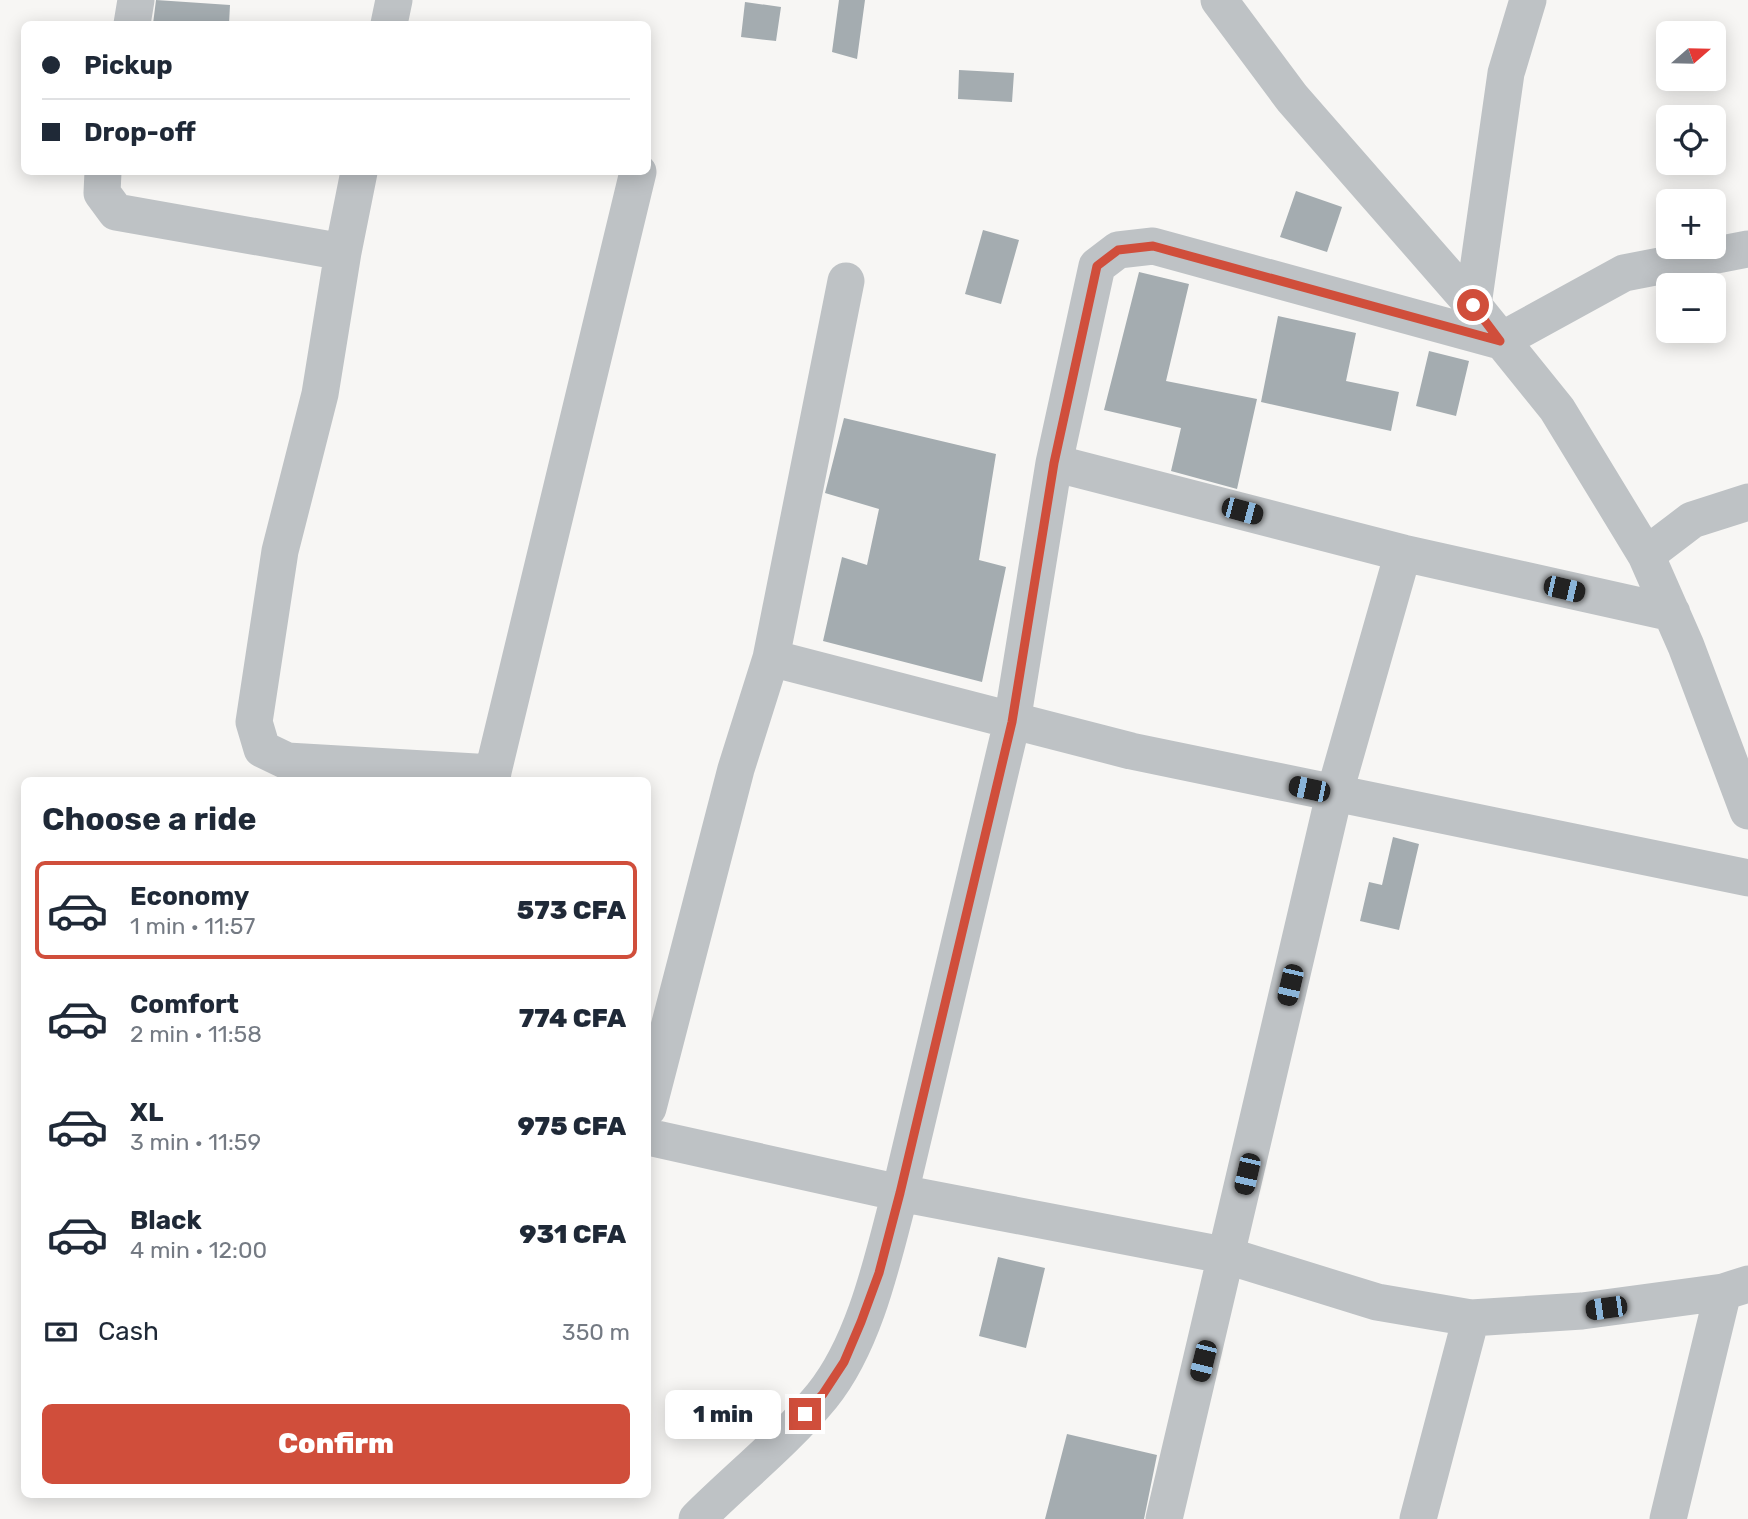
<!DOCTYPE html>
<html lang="en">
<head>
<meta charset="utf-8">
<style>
	:root { --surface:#fff; --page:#f2f2f3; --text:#1f2937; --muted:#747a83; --line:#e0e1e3; --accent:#d04e3b }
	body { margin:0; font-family:Rubik,sans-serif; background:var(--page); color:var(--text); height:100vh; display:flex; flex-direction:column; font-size:26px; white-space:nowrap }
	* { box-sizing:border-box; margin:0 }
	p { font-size:23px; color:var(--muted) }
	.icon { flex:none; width:38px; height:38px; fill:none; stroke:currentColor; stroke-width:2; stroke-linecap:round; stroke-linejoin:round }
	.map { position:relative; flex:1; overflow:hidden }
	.details { position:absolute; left:21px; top:777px; width:630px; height:721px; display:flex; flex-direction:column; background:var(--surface); border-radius:10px; box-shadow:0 4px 18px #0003 }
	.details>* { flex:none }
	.top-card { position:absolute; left:21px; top:21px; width:630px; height:154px; border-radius:10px; box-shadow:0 4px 18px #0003; display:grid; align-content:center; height:154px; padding:0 21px; background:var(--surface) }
	.needle { width:46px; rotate:70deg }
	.buttons { position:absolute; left:1656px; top:21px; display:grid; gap:14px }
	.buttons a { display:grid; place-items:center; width:70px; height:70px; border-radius:10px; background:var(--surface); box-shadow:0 4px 18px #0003; font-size:35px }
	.end { position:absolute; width:32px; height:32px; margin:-16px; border:9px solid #d04e3b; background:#fff; box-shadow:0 0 0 4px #fff }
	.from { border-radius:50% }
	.bubble { position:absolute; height:49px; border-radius:10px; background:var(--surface); box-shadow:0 4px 18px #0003; font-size:23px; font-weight:800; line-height:49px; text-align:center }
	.car { position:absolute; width:21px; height:42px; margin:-21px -10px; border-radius:9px; box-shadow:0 0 5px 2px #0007; background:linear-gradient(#222 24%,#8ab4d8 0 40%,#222 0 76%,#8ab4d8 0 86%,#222 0) }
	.top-card b { display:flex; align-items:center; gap:24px; height:66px; font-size:26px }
	.top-card b+b { border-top:2px solid var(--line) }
	.top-card i { width:18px; height:18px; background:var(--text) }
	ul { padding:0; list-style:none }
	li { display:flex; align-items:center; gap:21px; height:98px; margin:0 14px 10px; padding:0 7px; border:4px solid transparent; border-radius:10px }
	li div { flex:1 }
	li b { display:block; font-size:26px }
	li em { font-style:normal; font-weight:800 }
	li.on { border-color:var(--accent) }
	li>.icon { width:63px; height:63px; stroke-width:1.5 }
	h2 { padding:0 21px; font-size:32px; line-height:84px }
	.pay { display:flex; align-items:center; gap:18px; height:77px; padding:0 21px; font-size:26px }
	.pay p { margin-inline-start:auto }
	.button { display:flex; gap:14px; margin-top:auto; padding:14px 21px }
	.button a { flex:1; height:80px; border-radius:10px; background:var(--accent); color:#fff; font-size:28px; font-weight:800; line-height:80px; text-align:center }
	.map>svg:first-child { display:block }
</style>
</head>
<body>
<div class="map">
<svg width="1748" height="1519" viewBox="0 0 1748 1519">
	<rect width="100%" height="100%" fill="#f7f6f4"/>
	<!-- building -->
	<path fill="#a4acb0" d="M156,0L230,5L229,24H153Z
		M839,0H865L857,59L832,52Z
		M745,2L781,7L776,41L741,37Z
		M959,70L1014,73L1012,102L958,99Z
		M1296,191L1342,207L1327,252L1280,237Z
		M983,230L1019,240L1001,304L965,294Z
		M1139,272L1189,284L1166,381L1257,399L1237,489L1171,471L1181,428L1104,410Z
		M1278,316L1356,333L1346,381L1399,392L1391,431L1261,402Z
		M1429,351L1469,361L1456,416L1416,406Z
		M844,418L996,454L979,560L1006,567L982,682L823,641L842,557L867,565L879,509L825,493Z
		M1393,837L1419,844L1399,930L1360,921L1369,882L1382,885Z
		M998,1257L1045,1268L1026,1348L979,1336Z
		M1067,1434L1157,1455L1144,1519H1045Z"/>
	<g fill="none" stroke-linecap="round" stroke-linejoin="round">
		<!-- minor -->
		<path stroke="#bec2c5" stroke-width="37" d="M1219,0L1292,98L1473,305L1557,409L1646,555L1686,646L1748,811
			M132,24L136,0
			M389,24L394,0
			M103,172L102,193L116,212L343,252L359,172
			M343,252L320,394L280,551L254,722L262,749L287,761L493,773
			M1473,305L1506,73L1528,0
			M1054,463L1097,266L1118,250L1153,246L1500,341L1624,273L1748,249
			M1646,555L1692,520L1748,502
			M771,658L846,281
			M491,780L638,172
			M648,1108L736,769L771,658L1131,751L1748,878
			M648,1137L900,1193L1012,722L1054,463L1403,553
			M697,1519C738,1478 785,1441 822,1396C865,1343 883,1258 900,1193L1228,1256L1377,1302L1471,1318L1582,1311L1723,1292L1748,1284
			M1164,1519L1334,795L1403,553L1672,613
			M1418,1519L1471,1318
			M1668,1519L1723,1292"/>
	</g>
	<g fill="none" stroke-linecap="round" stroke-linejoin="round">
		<!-- route -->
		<path stroke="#d04e3b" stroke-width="9" d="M805,1414L823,1394L844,1362L861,1322L879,1273L900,1193L1012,722L1054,463L1097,266L1118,250L1153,246L1500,341L1473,305"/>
	</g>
</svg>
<div class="buttons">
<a><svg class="needle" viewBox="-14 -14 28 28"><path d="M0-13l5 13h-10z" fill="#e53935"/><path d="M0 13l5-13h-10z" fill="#747a83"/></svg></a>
<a><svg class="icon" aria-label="locate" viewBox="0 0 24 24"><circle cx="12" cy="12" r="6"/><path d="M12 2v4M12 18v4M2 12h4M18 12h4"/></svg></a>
<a>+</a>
<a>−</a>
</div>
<i class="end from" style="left:1473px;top:305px"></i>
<i class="end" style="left:805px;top:1414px"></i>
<div class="bubble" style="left:665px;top:1390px;width:116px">1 min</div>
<i class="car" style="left:1242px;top:511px;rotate:105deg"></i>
<i class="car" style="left:1564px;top:589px;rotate:103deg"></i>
<i class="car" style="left:1309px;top:789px;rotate:282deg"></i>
<i class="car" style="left:1290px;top:985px;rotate:193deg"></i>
<i class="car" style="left:1247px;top:1174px;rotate:193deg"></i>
<i class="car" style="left:1606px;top:1308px;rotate:262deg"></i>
<i class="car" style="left:1203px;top:1361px;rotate:194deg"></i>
<div class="top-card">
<b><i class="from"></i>Pickup</b>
<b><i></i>Drop-off</b>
</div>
<section class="details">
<h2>Choose a ride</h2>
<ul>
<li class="on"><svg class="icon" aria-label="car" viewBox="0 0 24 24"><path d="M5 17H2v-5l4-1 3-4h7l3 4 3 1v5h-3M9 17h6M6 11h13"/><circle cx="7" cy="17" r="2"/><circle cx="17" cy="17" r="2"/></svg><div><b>Economy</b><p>1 min · 11:57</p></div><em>573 CFA</em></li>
<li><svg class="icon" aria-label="car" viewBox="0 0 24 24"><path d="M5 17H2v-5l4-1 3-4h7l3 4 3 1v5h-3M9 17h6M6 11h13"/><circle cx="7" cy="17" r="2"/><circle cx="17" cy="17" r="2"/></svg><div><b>Comfort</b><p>2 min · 11:58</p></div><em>774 CFA</em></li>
<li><svg class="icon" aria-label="car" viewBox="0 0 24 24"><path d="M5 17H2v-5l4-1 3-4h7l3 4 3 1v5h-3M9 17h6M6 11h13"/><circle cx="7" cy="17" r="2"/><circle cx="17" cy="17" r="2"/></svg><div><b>XL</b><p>3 min · 11:59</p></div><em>975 CFA</em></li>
<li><svg class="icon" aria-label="car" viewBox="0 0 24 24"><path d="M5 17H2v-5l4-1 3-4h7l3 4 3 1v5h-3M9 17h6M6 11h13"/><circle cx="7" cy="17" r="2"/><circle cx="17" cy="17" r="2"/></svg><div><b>Black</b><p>4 min · 12:00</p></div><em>931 CFA</em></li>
</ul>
<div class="pay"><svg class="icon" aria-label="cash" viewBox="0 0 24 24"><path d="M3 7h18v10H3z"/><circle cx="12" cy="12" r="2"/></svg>Cash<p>350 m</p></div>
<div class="button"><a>Confirm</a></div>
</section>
</div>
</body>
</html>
